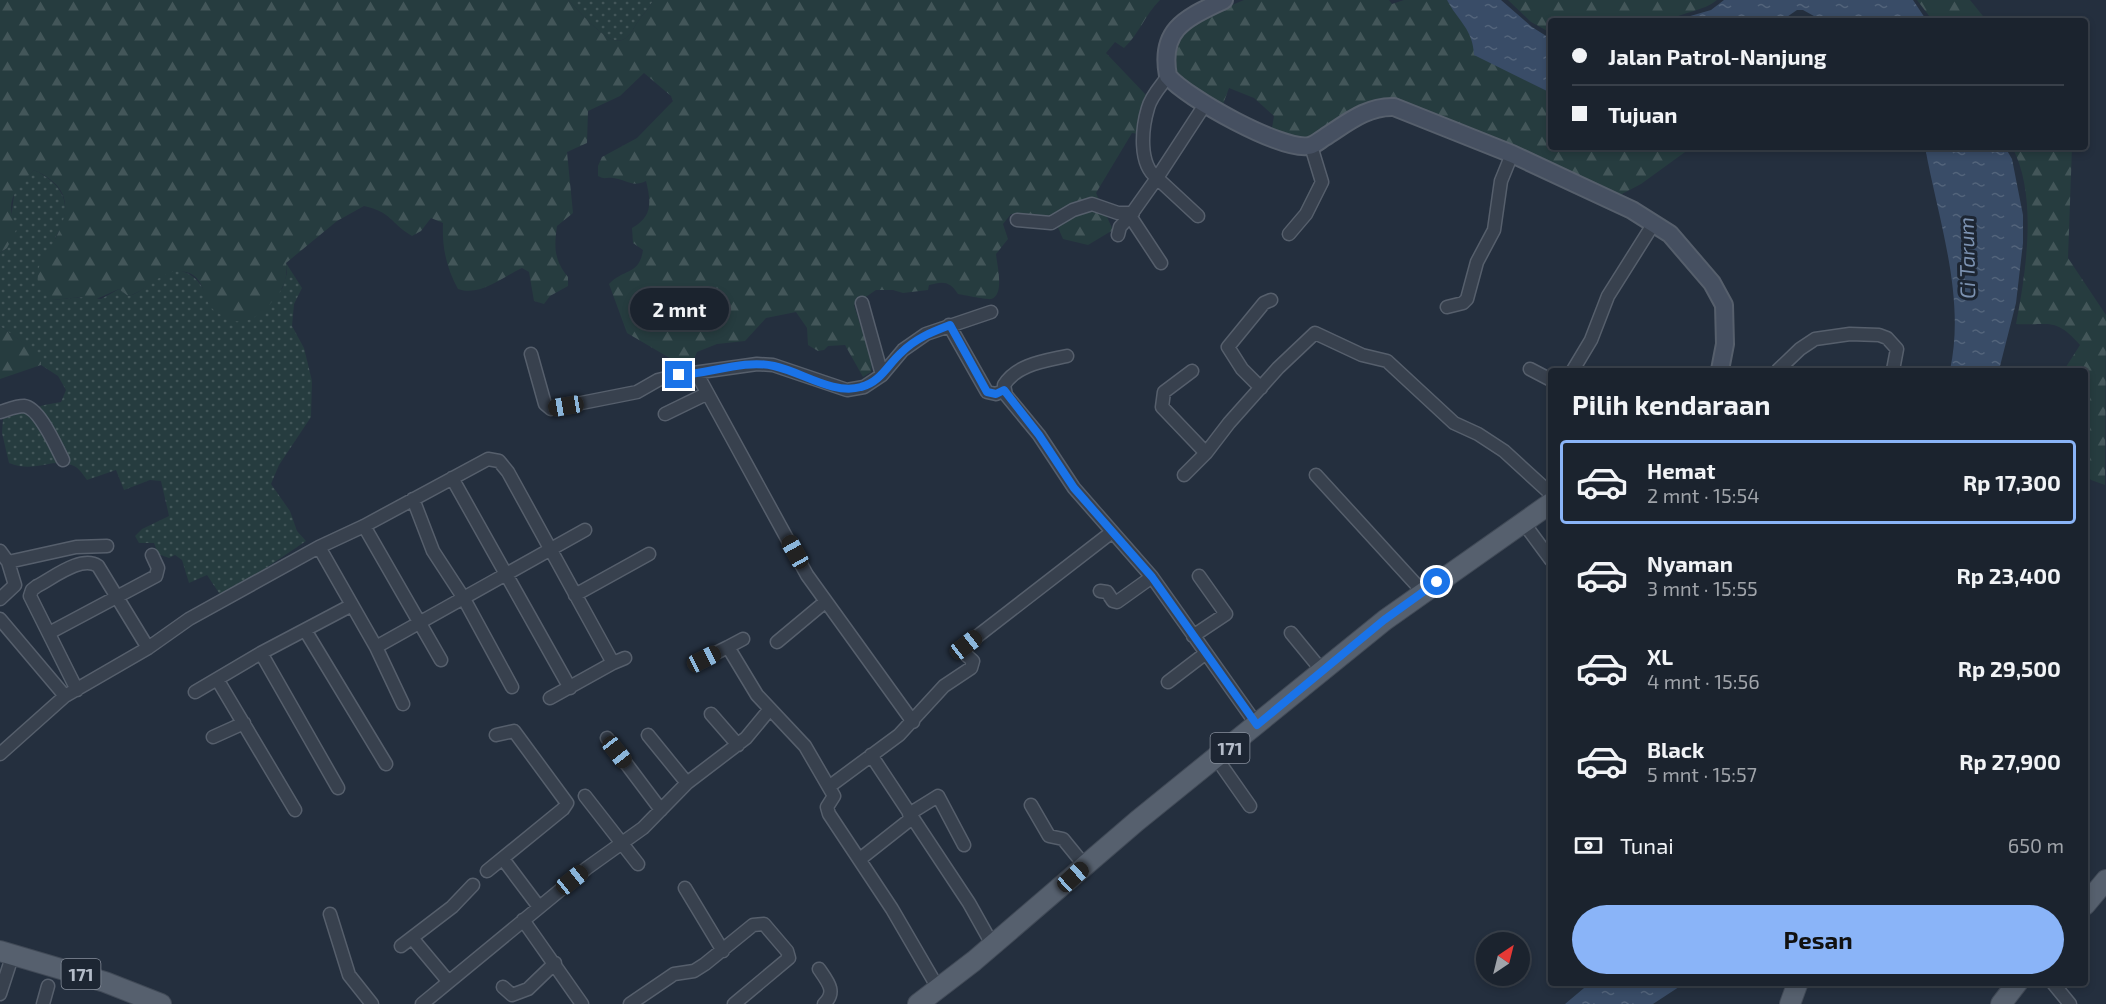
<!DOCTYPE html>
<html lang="id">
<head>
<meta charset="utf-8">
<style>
	:root { --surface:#1b232e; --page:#242b36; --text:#f1f3f6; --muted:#a0a4aa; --line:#39404a; --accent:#8ab4f8 }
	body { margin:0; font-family:"Exo 2",sans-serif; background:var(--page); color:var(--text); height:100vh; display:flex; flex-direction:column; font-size:22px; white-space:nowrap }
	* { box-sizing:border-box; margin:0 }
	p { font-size:20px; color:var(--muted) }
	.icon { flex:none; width:33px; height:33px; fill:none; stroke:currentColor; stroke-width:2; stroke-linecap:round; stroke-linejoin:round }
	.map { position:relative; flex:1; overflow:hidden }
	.sheet { position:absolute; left:1548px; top:368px; width:540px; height:618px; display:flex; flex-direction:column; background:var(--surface); border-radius:6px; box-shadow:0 3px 9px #0003,0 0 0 2px var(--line) }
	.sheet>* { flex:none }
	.hud { position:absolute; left:1548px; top:18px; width:540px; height:132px; border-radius:6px; box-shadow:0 3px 9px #0003,0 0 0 2px var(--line); display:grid; align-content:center; height:132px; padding:0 24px; background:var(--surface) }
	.needle { width:39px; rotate:35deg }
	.tools { position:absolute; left:1476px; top:932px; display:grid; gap:12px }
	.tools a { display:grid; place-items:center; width:54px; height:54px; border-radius:50%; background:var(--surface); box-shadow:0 3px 9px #0003,0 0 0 2px var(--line); font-size:30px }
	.end { position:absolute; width:27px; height:27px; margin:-14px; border:8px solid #1a73e8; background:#fff; box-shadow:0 0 0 3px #fff }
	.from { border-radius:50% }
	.bubble { position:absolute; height:42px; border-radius:21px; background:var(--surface); box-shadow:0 3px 9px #0003,0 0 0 2px var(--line); font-size:20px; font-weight:700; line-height:42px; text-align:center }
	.car { position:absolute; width:18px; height:36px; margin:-18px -9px; border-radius:8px; box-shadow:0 0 4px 2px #0007; background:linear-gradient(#222 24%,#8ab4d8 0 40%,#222 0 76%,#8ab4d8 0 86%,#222 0) }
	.hud b { display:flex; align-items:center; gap:21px; height:57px; font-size:22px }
	.hud b+b { border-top:2px solid var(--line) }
	.hud i { width:15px; height:15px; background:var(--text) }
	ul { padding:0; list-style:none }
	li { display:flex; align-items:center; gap:18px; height:84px; margin:0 12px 9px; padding:0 12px; border:3px solid transparent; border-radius:6px }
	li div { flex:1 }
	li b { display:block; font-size:22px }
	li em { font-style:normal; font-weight:700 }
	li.on { border-color:var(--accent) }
	li>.icon { width:54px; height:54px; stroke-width:1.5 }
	h2 { padding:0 24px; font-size:27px; line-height:72px }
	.pay { display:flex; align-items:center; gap:15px; height:66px; padding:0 24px; font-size:22px }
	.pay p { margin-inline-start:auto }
	.action { display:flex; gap:12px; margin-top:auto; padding:12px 24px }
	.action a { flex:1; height:69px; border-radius:36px; background:var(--accent); color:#111; font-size:24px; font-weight:700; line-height:69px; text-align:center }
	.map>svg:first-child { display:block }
</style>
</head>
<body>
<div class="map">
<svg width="2106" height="1004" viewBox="0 0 2106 1004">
	<defs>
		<pattern id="grass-dots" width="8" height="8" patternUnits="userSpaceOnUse" patternTransform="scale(1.5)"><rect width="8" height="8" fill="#263c3f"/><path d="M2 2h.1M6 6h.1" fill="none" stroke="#435659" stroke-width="1.8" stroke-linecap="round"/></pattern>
		<pattern id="forest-firs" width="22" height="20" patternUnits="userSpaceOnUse" patternTransform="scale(1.5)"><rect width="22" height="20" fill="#263c3f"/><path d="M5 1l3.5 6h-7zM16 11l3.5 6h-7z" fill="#435659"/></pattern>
		<pattern id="water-ripples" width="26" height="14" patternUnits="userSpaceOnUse" patternTransform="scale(1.5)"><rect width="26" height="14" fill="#394c67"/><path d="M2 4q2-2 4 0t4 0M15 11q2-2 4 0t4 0" fill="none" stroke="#53647b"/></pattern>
	</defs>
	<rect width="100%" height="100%" fill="#242f3e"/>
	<!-- grass -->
	<path fill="url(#grass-dots)" d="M568,0H653C650,8 642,15 637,23C633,29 629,38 622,40C607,46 579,10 568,0Z
		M34,170C58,182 72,198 62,226C59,231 55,237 54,243C50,261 53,282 52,300L83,297L101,299L119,289L128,296C144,292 151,280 165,273C187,263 205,284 209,304L282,289L287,273L286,263L302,288L294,304L292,326L304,348L312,381L311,417L279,465L271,484L290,511L297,531L306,541L227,594L219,593L207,575L189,583L182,560L175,555L169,558L158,554L154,543H139L135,536L142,529L169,516L161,481L150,480L124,490L116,470L87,480C84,476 79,468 74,466C54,456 36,474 9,463L2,433L3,419L44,405L61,402L66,390L58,376L41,365L40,355L0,326V253L7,248L15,188Z"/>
	<!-- forest -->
	<path fill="url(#forest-firs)" d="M0,0H568C579,10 607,46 622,40C629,38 633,29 637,23C642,15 650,8 653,0H1160C1145,15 1139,34 1124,48L1115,42L1106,53L1147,96L1139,134L1132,133L1096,193L1113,230L1088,245L1063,239L1054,218L1011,214L1003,224L1008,239L996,254C997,265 1005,295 991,299C988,300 964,295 958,294C950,281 943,281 929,285L928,290L903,293L893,290H876L854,305L872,362L871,372L863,377L845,345L828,346L824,350L818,351L808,345L807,328L796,312L766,318L745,341L717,344L697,352L693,361L685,367L627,333L609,284C624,268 639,276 643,250L633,243L632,228C653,217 651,201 646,181C632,188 625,179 613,178C606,177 605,180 598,176V166L602,157L637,138L673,101L671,96L644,73L620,96L588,111L587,143L567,152L573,213L557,226C554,247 554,260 568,277V286L550,296L544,304L534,301L529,272L522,268C502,277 481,297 458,289C446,267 442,247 443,223L431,218L421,231L412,236C390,223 392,212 364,206L337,221L286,263C288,275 284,288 276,297C261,315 245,330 223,316C218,313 212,310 209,304C203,292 202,276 186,272C162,267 149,291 128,296L119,289L92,301L82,297L52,300L38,286C38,280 37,272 39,267C41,259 49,251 53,243C72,209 71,187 34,170C16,188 3,202 17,228L7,248L0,253Z
		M1244,0H1389L1392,4L1404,0H1447L1467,25L1473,45L1504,69L1551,93V147H1692L1641,184L1620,195L1406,104L1305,143L1288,140L1272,128L1274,116L1254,98L1229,88L1222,107L1203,98L1194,85L1181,81L1174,69L1173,45L1191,22Z
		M1508,0H1717C1704,11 1683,12 1667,21H1551V33L1531,22Z
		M1917,0H1970L1987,21H1933Z
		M2012,147H2072L2068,258L2106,315L2105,485L2091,480L2085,473V370H2064L2080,345C2055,317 2051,326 2016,324C2026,272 2038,195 2012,147Z
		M0,326L41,355V365L0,379Z"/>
	<!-- water -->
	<path fill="url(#water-ripples)" d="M1447,0H1501L1532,27L1551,39V93L1474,55C1473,29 1458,21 1447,0Z
		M1724,0H1913L1927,21H1823L1803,10H1797L1781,21H1673L1711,10Z
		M1925,147H2005L2012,159L2023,215V243L2016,303L1999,370H1950C1966,297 1938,219 1925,147Z
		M1590,983V982L1685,983L1653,1004H1565Z"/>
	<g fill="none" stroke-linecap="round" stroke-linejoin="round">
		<defs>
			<path id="street" d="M1198,216L1157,178L1204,106
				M1017,220L1051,223L1073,210L1092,204L1118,213H1133
				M1289,234L1306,214L1322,182L1311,146
				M1118,235L1120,227L1130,216
				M1161,263L1130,216L1157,178C1138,164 1142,128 1148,108C1151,96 1161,86 1168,76
				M862,303L882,375
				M1447,307L1463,303L1467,299L1477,262L1494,230L1501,181L1512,154
				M949,325L987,392L996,394L1004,390
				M531,354L545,404L551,409L637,392L658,380L679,375L757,364L773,365L847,390L864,387L882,375L903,350L926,334L991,312
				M1067,356C1045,361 1017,364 1004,385L1006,395L1039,435L1074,488L1152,577L1206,653
				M1530,369L1551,380
				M1573,370L1591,340L1608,296L1654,223
				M1778,370L1800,349L1815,339L1850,334L1879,335L1887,338L1897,349L1893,370
				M1192,371L1164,392L1162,407L1206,453
				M697,374L807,575L913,722
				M1261,388L1242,369L1228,347L1264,303L1271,300
				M0,412C7,410 16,406 24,406C40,408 56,447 63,460
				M665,414L706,394
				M1184,475L1206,453L1229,423L1278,368L1315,333L1362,355L1387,361L1454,423L1478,434L1504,451L1551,494
				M1316,475L1423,592
				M452,478L570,688
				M413,499L433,551L463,597L512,687
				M1523,522L1551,560
				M364,526L441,660
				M319,547L376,647L403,704
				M0,551L8,562
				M1100,591L1107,592L1113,601L1117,602L1152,577
				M575,595L649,554
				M0,599L15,585L8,562L76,547L107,546
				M0,619L65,696
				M305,630L386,764
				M49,633L156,576L158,568L152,555
				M1291,633L1323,672
				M1193,636L1226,614L1199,576
				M743,639L728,647L757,695L805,746L834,796L827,807L829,814L892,909L938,988
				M777,642L825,602
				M376,647L585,530
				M261,653L338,788
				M704,659L728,647
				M613,663L625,658
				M217,679L295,810
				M1168,682L1206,653L1257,725
				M77,690L30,596L32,590L37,586C53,578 81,555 98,566L148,648
				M195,692L261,653L352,605
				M711,714L738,745
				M648,735L687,783
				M213,737L244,723
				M607,738L661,810
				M0,754L65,696L148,648L189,619L319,547L364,526L488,459L499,461L508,472L613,663L550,698
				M871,755L969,903L992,944
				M1217,759L1250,806
				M830,786L899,735L944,686L971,668L973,661L964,653L966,645L1112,532
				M585,796L638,864
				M1031,805L1049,836L1063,839L1085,866
				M909,814L938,796L964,845
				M503,859L539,907
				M860,859L912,818
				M487,871L563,809L567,803L514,731L496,735
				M685,888L723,951
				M330,914L349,975L372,1004
				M523,920L582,1004
				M412,938L448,981
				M401,946L452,907L473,885
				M819,969C828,982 837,992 824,1004
				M2052,982L2070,1004
				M503,987L512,995L528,989L555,963
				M0,994L13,954
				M43,1004L48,986
				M422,1004L587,868L643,828L687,783L746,738L770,709
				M630,1004L674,974L694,971L705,964L753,925L764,924L787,951L789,958L734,1004"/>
			<path id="secondary" d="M1224,0C1187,18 1159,28 1168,76C1186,98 1282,151 1309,146C1315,145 1320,140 1325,137C1347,123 1367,106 1394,107L1512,154L1632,210L1670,234L1712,283L1724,305L1725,344L1720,370"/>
			<path id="primary" d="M2085,905L2106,880
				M0,951L105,982L161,1004
				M918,1004L974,961L1137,821L1385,620L1551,503
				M1790,1004L1798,982
				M2001,1004L2018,982"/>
		</defs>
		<!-- street casing -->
		<use href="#street" stroke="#565f6c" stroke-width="15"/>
		<!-- secondary casing -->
		<use href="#secondary" stroke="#565f6c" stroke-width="20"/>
		<!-- primary casing -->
		<use href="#primary" stroke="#414a57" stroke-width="22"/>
		<!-- street -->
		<use href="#street" stroke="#38414e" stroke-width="12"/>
		<!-- secondary -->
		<use href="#secondary" stroke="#465061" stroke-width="16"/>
		<!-- primary -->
		<use href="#primary" stroke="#56606e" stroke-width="20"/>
	</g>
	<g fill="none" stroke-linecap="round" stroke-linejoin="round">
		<!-- route -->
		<path stroke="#1a73e8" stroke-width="8" d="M679,375C709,374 744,359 774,366C802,372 833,395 861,387C881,382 888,364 902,352C916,338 932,332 950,325L987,392L996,394L1004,390L1039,435L1074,488L1152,577L1257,725L1384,620L1437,582"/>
	</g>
	<g text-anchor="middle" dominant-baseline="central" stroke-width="6" stroke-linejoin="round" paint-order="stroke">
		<!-- shield labels -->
		<g fill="#1d2633" stroke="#878f9c" stroke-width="1.5">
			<rect x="1210.5" y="733" width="39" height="30" rx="4.5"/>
			<rect x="61.5" y="959" width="39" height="30" rx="4.5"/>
		</g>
		<g font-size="18" font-weight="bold" fill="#b4bcc9">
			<text x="1230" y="748">171</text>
			<text x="81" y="974">171</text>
		</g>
		<!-- water labels -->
		<g font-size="21" font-style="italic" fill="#7c92b1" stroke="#1d2633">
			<text transform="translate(1966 258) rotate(-91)">Ci Tarum</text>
		</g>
	</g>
</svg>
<div class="tools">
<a><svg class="needle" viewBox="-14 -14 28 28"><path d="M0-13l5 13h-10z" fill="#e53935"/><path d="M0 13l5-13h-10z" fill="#a0a4aa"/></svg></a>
</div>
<i class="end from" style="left:1437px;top:582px"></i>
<i class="end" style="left:679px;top:375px"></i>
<div class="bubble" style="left:630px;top:288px;width:99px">2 mnt</div>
<i class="car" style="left:566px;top:406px;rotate:261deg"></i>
<i class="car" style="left:795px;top:552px;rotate:331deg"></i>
<i class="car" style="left:966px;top:645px;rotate:52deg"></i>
<i class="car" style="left:704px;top:659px;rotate:63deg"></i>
<i class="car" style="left:617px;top:752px;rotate:142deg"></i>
<i class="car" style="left:1073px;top:877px;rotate:48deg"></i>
<i class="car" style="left:572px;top:880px;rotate:51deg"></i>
<div class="hud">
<b><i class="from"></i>Jalan Patrol-Nanjung</b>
<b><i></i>Tujuan</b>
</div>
<section class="sheet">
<h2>Pilih kendaraan</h2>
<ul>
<li class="on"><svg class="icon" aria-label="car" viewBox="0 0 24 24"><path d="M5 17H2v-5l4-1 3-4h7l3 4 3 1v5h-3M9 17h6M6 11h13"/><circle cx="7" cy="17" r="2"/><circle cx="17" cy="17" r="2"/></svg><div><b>Hemat</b><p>2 mnt · 15:54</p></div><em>Rp 17,300</em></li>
<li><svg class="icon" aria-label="car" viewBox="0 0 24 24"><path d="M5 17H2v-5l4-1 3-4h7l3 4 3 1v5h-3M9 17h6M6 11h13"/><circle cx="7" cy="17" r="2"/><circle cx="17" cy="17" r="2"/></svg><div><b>Nyaman</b><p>3 mnt · 15:55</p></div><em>Rp 23,400</em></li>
<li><svg class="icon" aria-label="car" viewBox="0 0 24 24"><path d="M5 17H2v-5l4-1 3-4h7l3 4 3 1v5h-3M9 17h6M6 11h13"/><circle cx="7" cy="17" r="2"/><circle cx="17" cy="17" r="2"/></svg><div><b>XL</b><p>4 mnt · 15:56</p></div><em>Rp 29,500</em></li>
<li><svg class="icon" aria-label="car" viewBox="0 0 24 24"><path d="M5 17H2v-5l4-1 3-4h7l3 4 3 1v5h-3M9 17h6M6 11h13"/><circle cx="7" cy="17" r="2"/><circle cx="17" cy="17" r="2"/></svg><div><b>Black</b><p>5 mnt · 15:57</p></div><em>Rp 27,900</em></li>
</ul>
<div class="pay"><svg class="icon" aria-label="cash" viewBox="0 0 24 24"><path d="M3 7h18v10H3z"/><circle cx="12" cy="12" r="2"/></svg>Tunai<p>650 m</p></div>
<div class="action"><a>Pesan</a></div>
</section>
</div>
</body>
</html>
